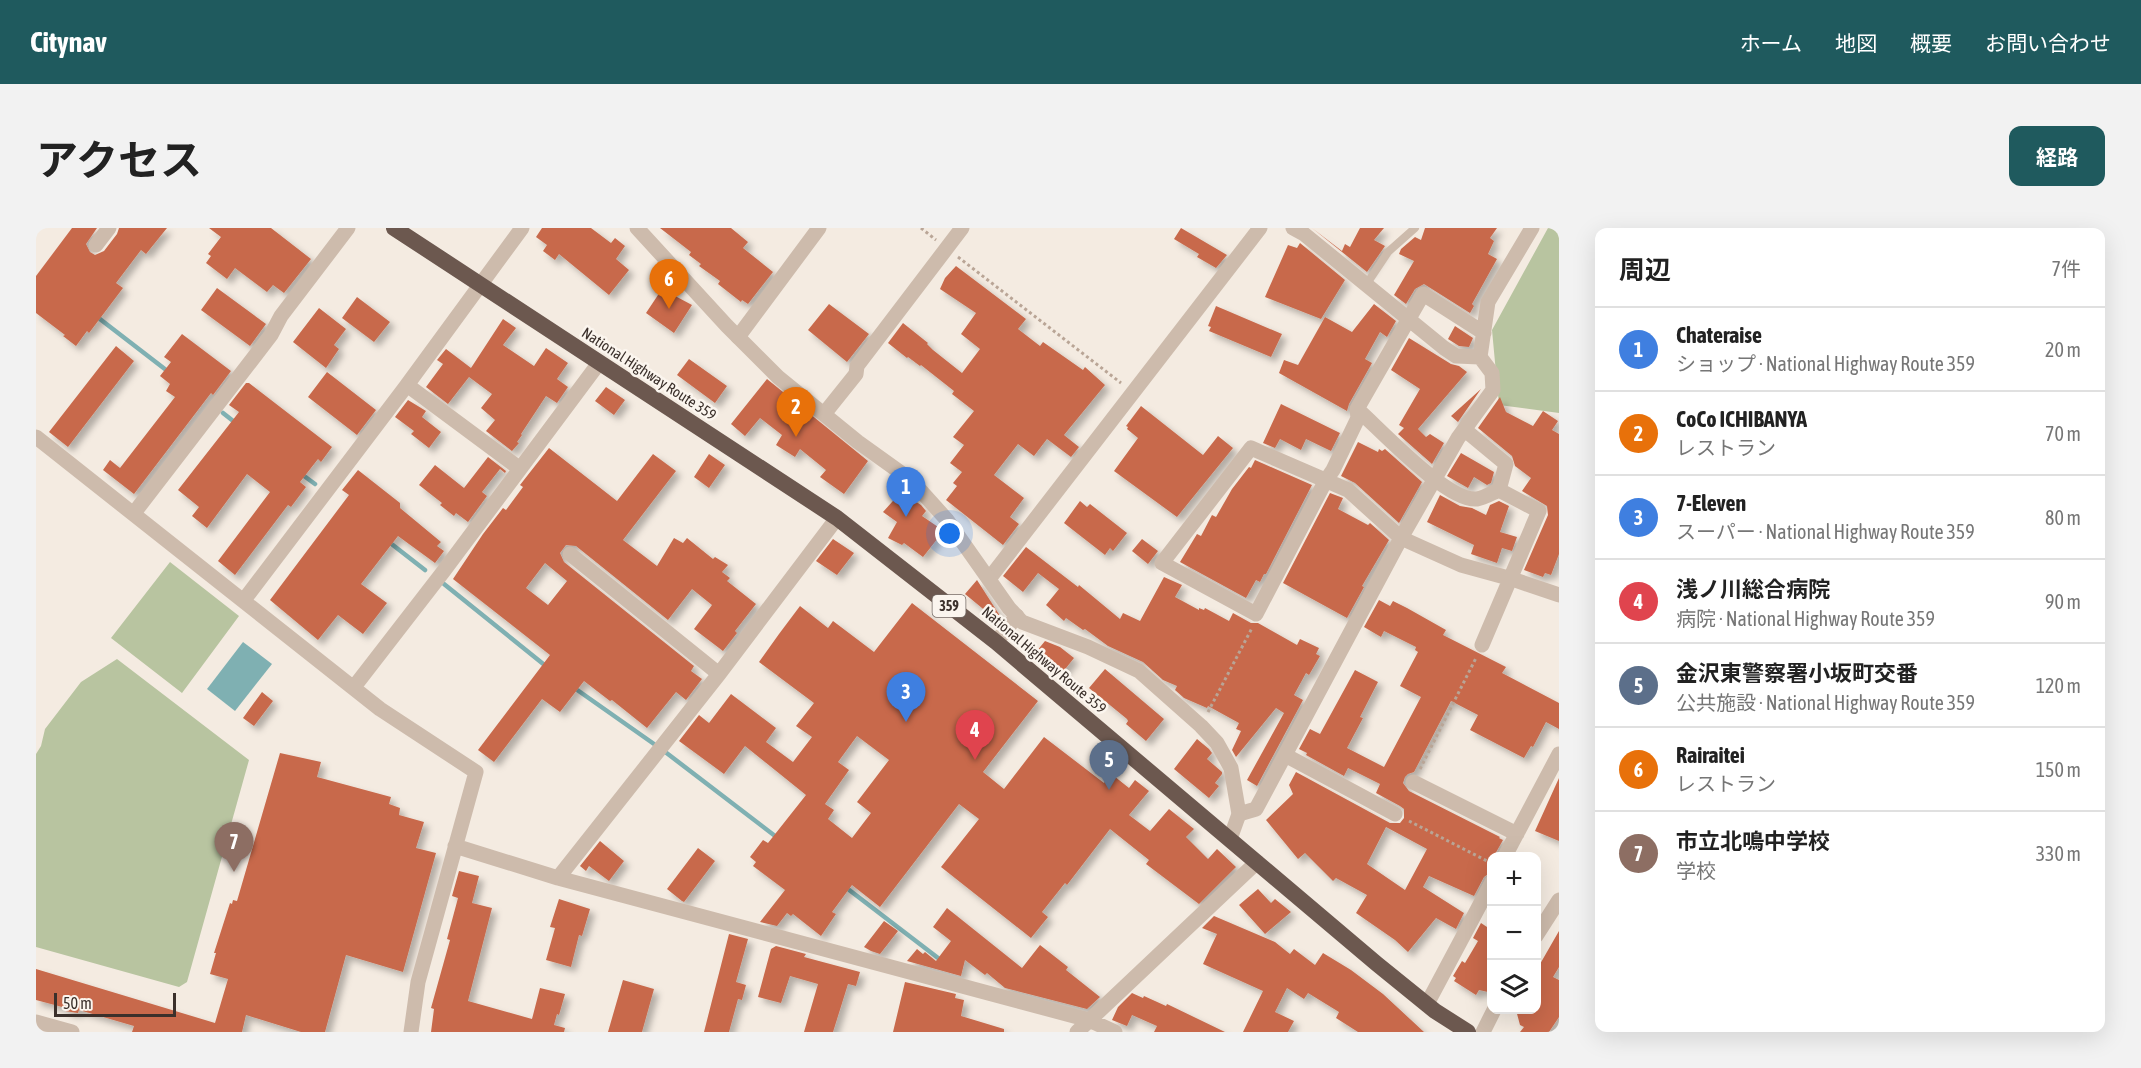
<!DOCTYPE html>
<html lang="ja">
<meta charset="utf-8">
<style>
:root{--surface:#fff;--page:#f2f2f2;--text:#222;--muted:#767676;--line:#e0e0e0;--accent:#1f5a5e}
body{margin:0;font-family:"Asap Condensed","Noto Sans JP",sans-serif;background:var(--page);color:var(--text)}
.controls{position:absolute;right:18px;bottom:18px;display:grid;overflow:hidden;border-radius:12px;box-shadow:0 6px 24px #0002}
.controls button{width:54px;height:54px;display:grid;place-items:center;padding:0;border:0;border-bottom:2px solid var(--line);background:var(--surface);color:var(--text);font:30px sans-serif}
.scale{position:absolute;left:18px;bottom:15px;width:122px;box-sizing:border-box;padding-left:6px;border:3px solid #3b302b;border-top:0;font-size:16px;line-height:21px;white-space:nowrap;color:#3b302b;-webkit-text-stroke:4px #fbf5ee;paint-order:stroke}
.you{position:absolute;left:914px;top:306px;width:21px;height:21px;margin:-15px;border:4px solid #fff;border-radius:50%;background:#1a73e8;box-shadow:0 0 0 9px #1a73e833}
.badge{display:grid;place-items:center;width:39px;height:39px;border-radius:50%;background:var(--accent);color:#fff;font-size:20px;font-weight:700}
.pin{position:absolute;translate:-50% -50px;filter:drop-shadow(0 2px 3px #0008)}
.pin::after{content:'';position:absolute;top:32px;width:21px;height:18px;background:inherit;clip-path:polygon(0 0,100% 0,50% 100%)}
.list{margin:0;padding:0;list-style:none}
h2{display:flex;justify-content:space-between;align-items:center;height:78px;margin:0;padding:0 24px;font-size:26px}
h2 small{font-size:20px;font-weight:400;color:var(--muted)}
.list li{display:grid;grid-template-columns:39px 1fr auto;gap:18px;align-items:center;box-sizing:border-box;height:84px;padding:0 24px;border-top:2px solid var(--line)}
.list b{display:block;font-size:22px;white-space:nowrap}
.list p{margin:0;font-size:20px;white-space:nowrap;color:var(--muted)}
.list em{font-size:20px;font-style:normal;color:var(--muted)}
.icon{flex:none;width:33px;height:33px;fill:none;stroke:currentColor;stroke-width:2;stroke-linecap:round;stroke-linejoin:round}
.map{position:relative;flex:none;width:1523px;height:804px;overflow:hidden;border-radius:12px}
header{display:flex;align-items:center;gap:36px;box-sizing:border-box;height:84px;padding:0 30px;background:var(--accent);color:#fff}
header strong{font-size:28px}
nav{display:flex;gap:33px;margin-inline-start:auto;font-size:21px}
.intro{display:flex;align-items:center;justify-content:space-between;box-sizing:border-box;height:144px;padding:0 36px}
h1{margin:0;font-size:42px}
.button{padding:15px 27px;border-radius:12px;background:var(--accent);color:#fff;font-size:21px;font-weight:700}
main{display:flex;gap:36px;padding:0 36px}
aside{flex:1;background:var(--surface);border-radius:12px;box-shadow:0 6px 24px #0002}
.map>svg:first-child{display:block}
.green{fill:#b8c4a0}
.water{fill:#7fb0b2}
.lines{fill:none;stroke-linecap:round;stroke-linejoin:round}
.stream{stroke:#7fb0b2;stroke-width:4.5}
.building{fill:#c8694b;fill-rule:evenodd;filter:url(#shadow)}
.path{stroke:#b9a596;stroke-width:3;stroke-dasharray:3 3;stroke-linecap:butt}
.service{stroke:#cdbbac;stroke-width:8}
.minor{stroke:#cdbbac;stroke-width:15}
.tertiary{stroke:#cdbbac;stroke-width:15}
.trunk{stroke:#6c584f;stroke-width:16}
.labels{text-anchor:middle;stroke-width:5;stroke-linejoin:round;paint-order:stroke}
.shield{fill:#fbf5ee;stroke:#756b66;stroke-width:1.5}
.shield-label{font-size:14px;font-weight:bold;fill:#3b302b}
.street-label{font-size:15px;fill:#3b302b;stroke:#fbf5ee}
</style>
<header>
<strong>Citynav</strong>
<nav><a>ホーム</a><a>地図</a><a>概要</a><a>お問い合わせ</a></nav>
</header>
<div class="intro"><h1>アクセス</h1><a class="button">経路</a></div>
<main>
<div class="map">
<svg width="1523" height="804" viewBox="0 0 1523 804">
<defs>
<filter id="shadow"><feDropShadow dx="5" dy="5" stdDeviation="3" flood-color="#0004"/></filter>
</defs>
<rect width="100%" height="100%" fill="#f4ebe1"/>
<!-- green -->
<path class="green" d="M1512,0H1523V185L1463,177L1456,102Z
M134,334L203,388L146,465L75,410Z
M81,431L213,532L151,754L143,759L0,719V526L5,518L9,501L45,454Z"/>
<!-- water -->
<path class="water" d="M207,414L236,436L199,483L171,461Z"/>
<g class="lines">
<!-- stream -->
<path class="stream" d="M60,88L134,145
M187,185L201,196
M264,245L279,256
M353,314L389,342
M408,356L511,439
M537,459L618,516
M628,523L743,611
M808,658L906,733"/>
</g>
<!-- building -->
<path class="building" d="M36,0H61L50,16L54,24L59,27L68,23L81,6L83,0H131L110,26L105,22L80,55L87,60L53,105L51,103L40,118L27,108L29,107L0,85V48Z
M173,0H235L275,31L248,65L237,57L231,64L199,40L191,51L170,35L175,28L172,26L185,9Z
M506,0H555L575,15L579,10L589,18L580,31L593,42L573,67L523,26L519,32L507,23L511,17L500,9Z
M624,0H695L712,14L707,20L737,44L712,76L706,72L705,74L682,56L684,53L663,38L665,36L653,27L655,24Z
M1145,0L1191,27L1180,40L1161,29L1163,26L1138,11Z
M1276,0L1306,23L1309,16L1314,19L1324,0H1348L1338,12L1349,18L1331,44Z
M1389,0H1461L1454,10L1458,13L1452,26L1461,31L1436,76L1438,78L1434,85L1388,56L1379,61L1370,76L1358,67L1378,33L1363,26L1365,21L1379,9L1385,12Z
M1264,15L1309,52L1285,91L1229,69L1252,17L1261,20Z
M920,38L990,91L982,101L1004,118L1007,114L1047,142L1049,139L1069,157L1028,207L1043,219L1035,229L1011,211L998,228L982,216L958,247L988,270L974,289L983,296L967,317L910,272L921,258L917,255L926,244L914,235L928,217L917,209L938,183L916,166L918,163L885,137L884,138L872,129L871,130L852,115L867,95L892,115L891,116L897,122L926,145L944,121L925,106L940,85L904,61L909,50Z
M181,60L230,96L214,118L165,82Z
M626,61L656,77L638,105L610,85Z
M321,69L354,94L338,114L306,90Z
M793,76L833,106L811,134L772,102Z
M1338,76L1360,93L1351,109L1344,104L1329,131L1336,135L1313,176L1311,183L1243,145L1248,132L1262,137L1289,89L1316,104Z
M1180,78L1246,106L1235,129L1173,103L1175,99L1172,98Z
M283,80L310,101L298,117L303,121L290,140L257,114Z
M467,91L480,100L467,117L498,138L510,120L532,135L521,151L532,159L521,175L510,168L485,206L486,207L481,214L483,215L476,223L450,203L459,192L445,180L456,166L433,149L412,176L390,159L407,136L401,132L410,121L435,140Z
M1419,98L1437,110L1433,119L1423,118L1412,111Z
M146,106L195,143L177,167L175,165L98,266L67,242L74,232L84,240L139,169L130,163L134,156L124,148L135,134L128,129Z
M1373,110L1415,136L1423,138L1431,144L1382,201L1390,209L1394,206L1408,215L1396,236L1362,206L1368,200L1363,197L1384,161L1355,142Z
M80,118L98,133L32,219L13,204Z
M653,131L691,158L679,175L641,147Z
M291,144L340,182L321,207L272,169Z
M731,151L832,233L808,266L784,249L790,242L764,221L759,229L740,217L746,207L724,190L709,208L695,196Z
M210,155H213L296,219L285,234L282,231L264,254L270,259L255,279L252,277L199,347L182,333L234,264L211,246L171,300L156,288L163,279L142,262L203,184L193,177Z
M570,159L589,172L578,187L559,173Z
M1445,161L1422,194L1415,188Z
M1464,169L1470,184L1497,198L1507,183L1522,193L1516,202L1523,206V326L1515,347L1509,345L1507,349L1488,342L1512,287L1511,278L1486,263L1495,250L1479,238L1476,228L1442,200Z
M372,172L390,183L386,189L405,204L393,220L375,206L378,203L359,189Z
M1245,176L1304,205L1295,223L1270,211L1265,222L1244,211L1239,220L1227,215Z
M1105,178L1167,227L1182,208L1197,220L1141,289L1078,243L1102,210L1091,201L1092,199L1090,198Z
M1322,214L1342,224L1343,221L1346,223L1349,221L1386,254L1363,295L1319,255L1305,248Z
M513,220L581,273L617,226L640,243L587,312L621,338L638,310L647,315L651,310L677,331L679,329L692,337L686,344L694,350L691,353L720,376L699,403L701,405L687,423L658,401L676,377L656,361L632,392L540,318L530,317L524,325L528,334L658,438L655,443L666,451L650,472L640,464L611,500L576,472L574,473L548,453L524,484L506,471L458,534L442,522L514,427L417,351L447,306L467,280L470,282L487,259L484,257ZM509,335L531,353L512,377L490,360Z
M1425,225L1458,244L1455,255L1451,257L1438,249L1432,260L1411,248Z
M673,226L689,237L673,260L658,249Z
M452,229L470,243L469,245L464,241L446,264L451,268L432,294L420,285L418,288L404,277L406,275L383,257L399,237L428,260Z
M1219,232L1276,257L1230,346H1228L1224,354L1220,352L1210,370L1144,334L1161,306L1165,308L1176,287L1180,289L1196,261L1213,239L1215,240Z
M322,242L364,275V280L405,314L401,318L408,323L399,335L362,308L325,356L351,375L327,406L302,387L282,412L234,372L313,267L306,262Z
M865,264L885,277L890,283L886,288L905,301L900,309L902,310L887,329L868,315L866,317L852,310L861,294L847,284Z
M1294,265L1307,270L1302,281L1332,297L1334,295L1353,312L1326,358L1328,359L1311,390L1247,355Z
M1404,267L1424,278L1436,280L1450,287L1454,277L1463,273L1473,278L1464,304L1481,309L1476,323L1466,320L1461,335L1435,326L1438,317L1391,294Z
M1044,273L1051,279L1054,276L1091,305L1077,323L1074,320L1069,327L1028,295Z
M797,311L818,325L801,347L780,333Z
M1106,311L1122,323L1112,336L1096,323Z
M990,319L1042,359L1043,357L1084,391L1087,385L1104,393L1128,349L1146,357L1139,369L1163,382V380L1168,382L1169,380L1193,393L1197,385L1215,395H1222L1261,417L1264,411L1283,420L1280,426L1284,428L1273,447L1270,445L1258,467L1267,472L1221,558L1211,552L1248,485L1240,480L1200,529L1196,522L1205,503L1200,501L1203,495L1172,478L1171,480L1148,470L1139,462L1141,458L1127,452L1107,434L1072,418L1049,401L1047,402L1030,390L1028,393L1010,377L1023,361L1002,345L987,364L967,348Z
M941,352L966,391L963,394L929,366Z
M1343,372L1354,378L1357,373L1371,380L1410,402L1407,407L1470,439L1466,445L1523,475V501L1510,494L1497,519L1495,518L1488,530L1434,502L1442,487L1415,473L1378,544L1372,546L1369,549L1367,555L1373,563L1464,609L1463,610L1467,612L1458,628H1455V644L1448,649L1438,668L1393,648L1387,659L1428,685L1420,701L1400,690L1372,724L1359,712L1320,685L1331,667L1300,650L1297,653L1269,625L1262,631L1230,592L1257,566L1253,557L1260,544L1354,595H1364L1368,590V581L1364,578L1340,565L1344,556L1312,540L1308,548L1270,527L1271,525L1263,521L1274,501L1284,506L1319,442L1342,454L1324,489L1327,490L1311,520L1348,539L1385,469L1364,458L1382,424L1379,422L1380,419L1348,403L1345,409L1328,399ZM1350,599L1391,621L1369,662L1331,636Z
M876,375L1002,473L947,544L968,561L1008,509L1068,555L1072,549L1075,551L1078,548L1093,560L1099,552L1113,563L1093,587L1114,603L1133,581L1158,601L1150,609L1172,631L1181,621L1200,639L1163,676L1110,636L1113,632L1074,601L1031,657L1029,655L1006,684L1012,689L995,710L905,639L943,591L923,576L844,679L816,657L796,684L800,686L785,708L757,686L755,688L751,685L741,698L724,694L749,662L717,638L720,634L714,629L727,612L732,615L770,567L709,518L688,546L643,513L663,487L673,495L695,466L740,500L730,514L757,534L776,509L760,498L778,475L723,434L743,406L764,378L792,400L797,393L838,424ZM821,508L853,532L821,574L835,585L816,610L792,591L798,582L789,576L813,542L802,534Z
M1009,413L1024,419L1038,430L1026,445L1000,424Z
M1069,441L1128,491L1110,513L1090,496L1092,493L1091,491L1053,460Z
M226,464L237,473L218,498L207,490Z
M1161,511L1173,521L1176,525L1171,531L1186,544V546L1179,555L1183,558L1173,570L1138,541Z
M244,525L285,534L281,549L355,569L353,576L364,580L363,587L388,594L380,620L400,625L367,744L310,727L289,804H265L210,787L206,804H96L98,798L43,782L42,785L29,783L30,780L0,772V741L179,795L192,751L174,746L180,725H178L194,675L196,676L197,672L201,673Z
M1523,550V613L1499,603Z
M564,613L588,633L573,653L553,638L550,643L544,638Z
M662,620L679,633L648,674L646,673L631,661Z
M423,643L443,648L436,675L456,680L432,773L496,791L504,760L529,766L523,787L521,786L518,797L529,800L528,804H395L398,781L395,780L414,712L411,711L422,670L416,668Z
M1222,661L1235,675L1239,671L1255,684L1229,706L1203,677Z
M523,671L554,681L546,708L543,707L535,739L510,732L519,700L514,699Z
M911,680L986,740L1004,717L1032,739L1030,742L1064,769L1051,781L969,760L951,745L949,747L929,732L925,748L871,733L881,721L887,726L889,724L900,733L915,713L897,699Z
M1178,688L1239,714L1254,726L1258,721L1279,737L1287,725L1315,742L1347,766L1388,804H1322L1300,790L1303,784L1272,765L1268,771L1251,760L1239,784L1258,793L1252,804H1207L1227,763L1167,736L1181,706L1166,700Z
M1455,691V758L1452,764L1443,762L1440,767L1418,753L1420,750L1417,748L1426,733L1429,735L1442,713L1437,710L1445,695L1451,699Z
M848,693L862,703L844,726L835,723L828,719Z
M1523,703V739L1517,749L1523,752V789L1513,804H1484L1488,799L1484,797L1480,782H1500V743Z
M693,706L712,711L700,754L710,757L706,772L702,771L693,804H668Z
M740,718L770,726L768,729L824,744L820,758L812,756L797,804H768L782,756L754,748L745,775L722,769L735,721Z
M587,752L618,761L606,804H572Z
M869,754L920,766L919,770L928,772L925,788L968,801V804H857Z
M1096,765L1107,770L1108,768L1130,778L1131,776L1189,804H1118L1121,798L1096,787L1091,798L1076,792L1082,779Z"/>
<g class="lines">
<!-- path -->
<path class="path" d="M885,0L900,12
M922,29L1085,155
M1172,484L1216,400
M1384,541L1440,430
M1373,593L1455,635"/>
<!-- service -->
<path class="service" d="M1330,57L1352,24L1379,0"/>
<!-- minor -->
<path class="minor" d="M1257,0L1268,6L1408,120L1420,128L1444,129
M60,17L73,0
M1448,105L1387,66L1321,181L1322,190L1297,242L1290,252L1220,386L1126,335L1215,220L1312,262L1365,310L1425,337L1476,351L1523,367
M702,109L783,0
M1321,181C1344,201 1411,274 1441,271C1448,270 1456,265 1463,262L1503,283L1446,417
M788,186L820,146L821,138L926,0
M1429,202L1470,236L1463,262
M0,209L344,481L440,544L382,754L375,804
M483,240L371,157L486,0
M98,285L235,107L245,88L312,0
M534,326L683,446
M953,351L1224,0
M208,372L371,157
M960,414L981,388
M318,459L407,344L563,135
M1249,527L1359,586
M1377,554L1481,606
M1203,586L1220,581L1365,310L1422,210L1457,162L1456,145L1444,129L1452,74L1496,0
M419,618L522,650L1053,792L1079,804
M1469,628L1523,526
M522,650L683,446L801,290
M1391,776L1456,654
M0,794L36,804
M1041,804L1221,634"/>
<!-- tertiary -->
<path class="tertiary" d="M601,0L691,98L742,149L822,214L875,252L911,292L973,380L986,394L1052,419L1103,443L1165,498L1181,515L1195,540L1203,586L1194,611
M1500,708L1523,672
M1447,804L1458,782"/>
<!-- trunk -->
<path class="trunk" d="M358,0L801,290L960,414L1341,736L1399,783L1432,804"/>
</g>
<g class="labels">
<!-- shield labels -->
<rect class="shield" x="896.5" y="367" width="33" height="22" rx="4.5"/>
<g class="shield-label">
<text x="913" y="383">359</text>
</g>
<!-- street labels -->
<g class="street-label">
<text transform="translate(613 146) rotate(33)" y="5">National Highway Route 359</text>
<text transform="translate(1008 432) rotate(40)" y="5">National Highway Route 359</text>
</g>
</g>
</svg>
<div class="controls">
<button>+</button>
<button>−</button>
<button><svg class="icon" aria-label="layers" viewBox="0 0 24 24"><path d="M12 4l9 5-9 5-9-5zM3 14l9 5 9-5"/></svg></button>
</div>
<div class="scale">50 m</div>
<div class="you"></div>
<div class="pin badge" style="left:870px;top:289px;background:#3f7fe0">1</div>
<div class="pin badge" style="left:760px;top:209px;background:#e8710a">2</div>
<div class="pin badge" style="left:870px;top:494px;background:#3f7fe0">3</div>
<div class="pin badge" style="left:939px;top:532px;background:#e0444e">4</div>
<div class="pin badge" style="left:1073px;top:562px;background:#5c6f8a">5</div>
<div class="pin badge" style="left:633px;top:81px;background:#e8710a">6</div>
<div class="pin badge" style="left:198px;top:644px;background:#8d6e63">7</div>
</div>
<aside>
<h2>周辺<small>7件</small></h2>
<ul class="list">
<li><span class="badge" style="background:#3f7fe0">1</span><div><b>Chateraise</b><p>ショップ · National Highway Route 359</p></div><em>20 m</em></li>
<li><span class="badge" style="background:#e8710a">2</span><div><b>CoCo ICHIBANYA</b><p>レストラン</p></div><em>70 m</em></li>
<li><span class="badge" style="background:#3f7fe0">3</span><div><b>7-Eleven</b><p>スーパー · National Highway Route 359</p></div><em>80 m</em></li>
<li><span class="badge" style="background:#e0444e">4</span><div><b>浅ノ川総合病院</b><p>病院 · National Highway Route 359</p></div><em>90 m</em></li>
<li><span class="badge" style="background:#5c6f8a">5</span><div><b>金沢東警察署小坂町交番</b><p>公共施設 · National Highway Route 359</p></div><em>120 m</em></li>
<li><span class="badge" style="background:#e8710a">6</span><div><b>Rairaitei</b><p>レストラン</p></div><em>150 m</em></li>
<li><span class="badge" style="background:#8d6e63">7</span><div><b>市立北鳴中学校</b><p>学校</p></div><em>330 m</em></li>
</ul>
</aside>
</main>
